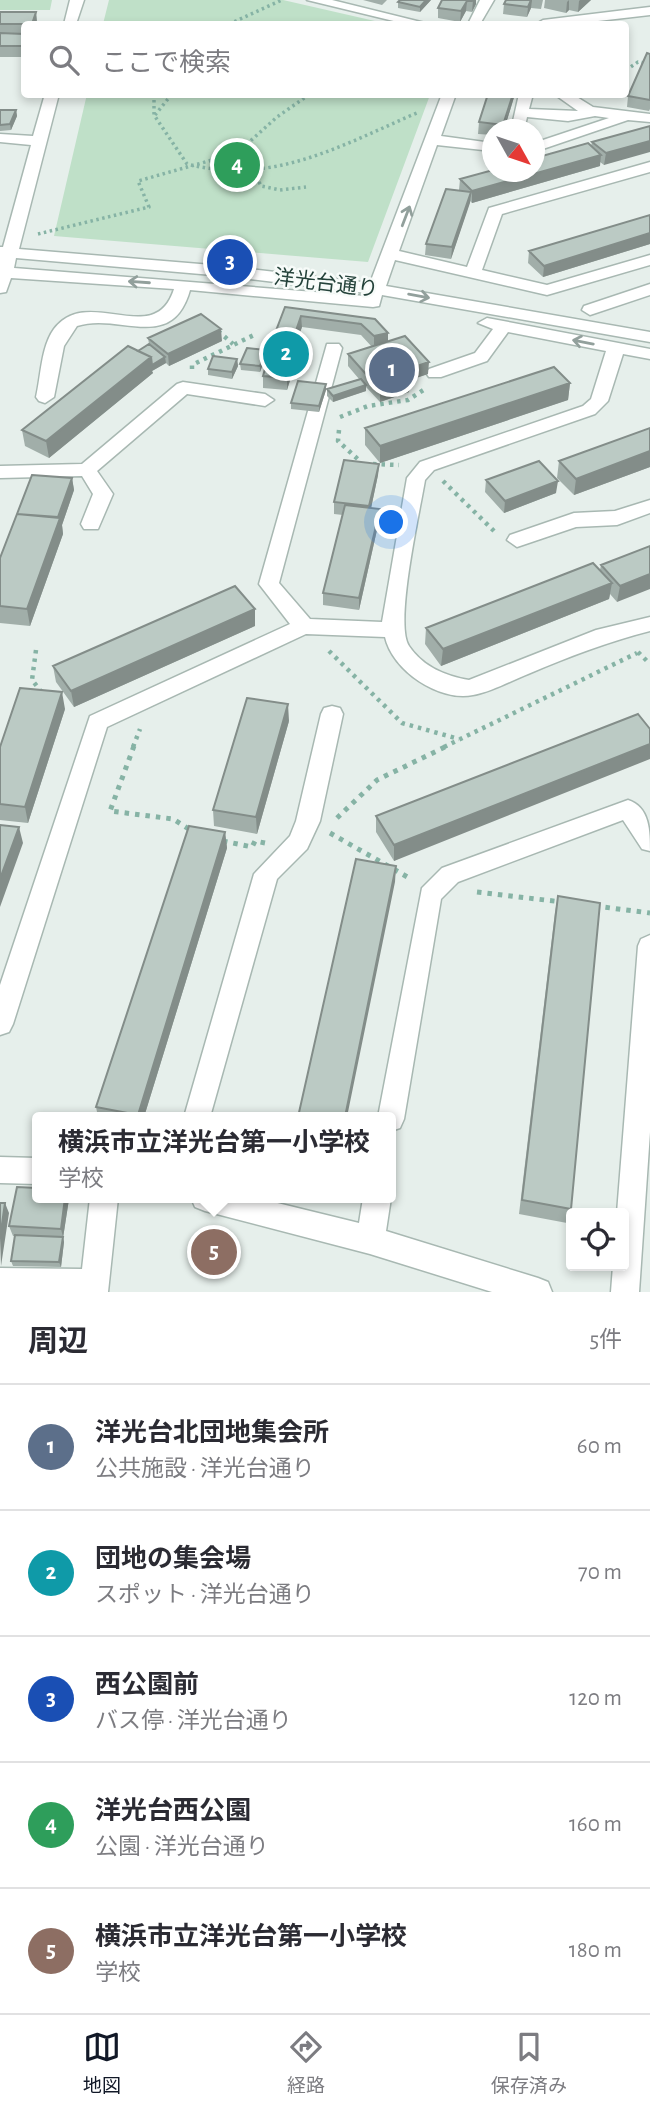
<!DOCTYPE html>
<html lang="ja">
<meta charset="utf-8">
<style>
:root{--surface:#fff;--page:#f7f7f7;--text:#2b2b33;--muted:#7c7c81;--line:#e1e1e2;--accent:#111827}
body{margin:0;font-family:"Alegreya Sans","Noto Sans JP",sans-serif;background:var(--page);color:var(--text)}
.controls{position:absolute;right:21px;bottom:21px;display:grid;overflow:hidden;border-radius:7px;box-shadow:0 4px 10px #0003}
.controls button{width:63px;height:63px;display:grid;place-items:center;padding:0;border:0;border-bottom:2px solid var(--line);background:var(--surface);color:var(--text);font:35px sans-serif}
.compass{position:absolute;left:482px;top:119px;width:63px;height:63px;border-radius:50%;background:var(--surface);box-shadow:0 4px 10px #0003;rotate:130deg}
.you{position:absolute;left:392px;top:523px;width:24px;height:24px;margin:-18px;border:5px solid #fff;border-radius:50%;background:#1a73e8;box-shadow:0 0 0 10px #1a73e833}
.badge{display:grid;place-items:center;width:46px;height:46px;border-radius:50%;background:var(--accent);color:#fff;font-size:23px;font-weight:700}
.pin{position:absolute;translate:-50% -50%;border:4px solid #fff;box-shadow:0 2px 7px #0006}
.popup{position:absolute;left:32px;top:1112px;width:364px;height:91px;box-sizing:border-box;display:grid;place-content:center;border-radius:7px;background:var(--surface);filter:drop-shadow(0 2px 5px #0005);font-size:23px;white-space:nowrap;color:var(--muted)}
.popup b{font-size:26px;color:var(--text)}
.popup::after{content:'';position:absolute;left:50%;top:100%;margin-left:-14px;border:14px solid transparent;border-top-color:var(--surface)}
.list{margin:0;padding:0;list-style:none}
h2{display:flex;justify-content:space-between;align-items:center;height:91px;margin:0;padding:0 28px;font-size:30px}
h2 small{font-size:23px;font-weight:400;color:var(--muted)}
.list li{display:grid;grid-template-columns:46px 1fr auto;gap:21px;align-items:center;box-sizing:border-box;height:126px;padding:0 28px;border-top:2px solid var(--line)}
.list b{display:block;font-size:26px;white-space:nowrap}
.list p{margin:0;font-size:23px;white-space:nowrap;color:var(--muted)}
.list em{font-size:23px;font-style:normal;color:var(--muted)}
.icon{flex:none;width:38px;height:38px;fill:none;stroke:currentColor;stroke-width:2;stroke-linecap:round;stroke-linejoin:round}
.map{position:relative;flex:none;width:650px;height:1292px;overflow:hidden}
.search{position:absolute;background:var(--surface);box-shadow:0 4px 10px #0003;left:21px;right:21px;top:21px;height:77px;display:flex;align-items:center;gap:18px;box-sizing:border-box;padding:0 24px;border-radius:7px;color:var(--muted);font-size:26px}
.sheet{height:721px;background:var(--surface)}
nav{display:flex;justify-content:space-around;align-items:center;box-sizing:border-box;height:98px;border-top:2px solid var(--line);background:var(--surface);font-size:19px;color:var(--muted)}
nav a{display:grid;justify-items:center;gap:4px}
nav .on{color:var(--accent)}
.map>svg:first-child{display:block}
.green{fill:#bfe0c8}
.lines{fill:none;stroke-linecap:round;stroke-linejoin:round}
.minor-casing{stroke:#a8b8b2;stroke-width:3}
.path-far2{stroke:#86b3a5;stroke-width:3.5;stroke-dasharray:2.5 3.5;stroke-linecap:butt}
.path-far1{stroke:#86b3a5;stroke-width:4.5;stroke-dasharray:3.5 5;stroke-linecap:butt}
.path{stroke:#86b3a5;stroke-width:5;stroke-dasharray:4.5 6;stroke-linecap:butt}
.minor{fill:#fff;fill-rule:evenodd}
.wall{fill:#a1aea9}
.shaded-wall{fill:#838d89}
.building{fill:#bbcac4;stroke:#838d89;stroke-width:2}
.oneway{stroke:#92a09c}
.labels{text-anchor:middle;stroke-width:5;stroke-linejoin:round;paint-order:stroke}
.far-street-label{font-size:21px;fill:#24423a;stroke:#f7fbf9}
</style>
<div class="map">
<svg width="650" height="1292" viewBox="0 0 650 1292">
<rect width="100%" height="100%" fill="#e6efeb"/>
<!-- green -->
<path class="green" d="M0,0H52L50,10H0Z
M109,0H283L388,24H103Z
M87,94H430V95L368,262L54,236Z"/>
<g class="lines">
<!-- minor casing -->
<g class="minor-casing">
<path id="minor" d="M70,0H84L76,24H64Z
M307,0H332L429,24H406Z
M480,0H494L480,24H468Z
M650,7V15L572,24H536L543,20Z
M45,94H59L19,249L224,266L370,283L442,94H456L441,136L492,143V151L437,145L399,251L467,267L489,208L650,162V172L502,214L482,270L547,285L650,255V265L547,295L395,260L386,286L650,332V342L382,295L379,306L373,307L190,290C172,354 119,312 77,326L64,346L54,397L45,403L39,401L36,397C41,376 41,347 54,329C88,284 155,350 174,289L11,278L6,292L0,293V247H3L31,145L0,142V134L33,136ZM16,258L224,276L366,293L365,296L14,268Z
M519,94H533L529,109L578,111L554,94H572L593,107L650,114V122L628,120L534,152V143L609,118L595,116L568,121L527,117L525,126L528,130H511Z
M650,284V295L590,315L582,310L584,306Z
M487,318L650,349V359L623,354L608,401L595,414L434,470L425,480C420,511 394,624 409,646C423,667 446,676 469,680L596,630L650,617V631C607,642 568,657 528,674C510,681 491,692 473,695C439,702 392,670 385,637L306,634L107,727L13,1024L9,1032L0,1035V985L90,716L290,624L259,584L327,344H339L342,348L279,583L310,619L382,622L407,478L420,462L583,406L591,399L606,351L508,332L487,361L441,377H429L426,373L429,369L475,353L493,329L478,323Z
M183,382L265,394L274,400L265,406L187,394L97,471L113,494L98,529H84L81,524L93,494L82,476L0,478V466L82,464L177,384Z
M650,500V513L617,525L576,527L517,547L507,540L510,535L574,513L615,511Z
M332,706L340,708L343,714L320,821L307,849L277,879L210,1117H184L254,874L290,836L296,821L321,714L324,708Z
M628,800C650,807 650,832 650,851L642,849L623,820L458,882L441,899L404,1119L400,1128L391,1131V1117H378L422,888L442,868Z
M650,935V1132L639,1292H611L613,1266H624V1213H617L638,946L641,939Z
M0,1157L37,1158V1184L0,1183Z
M90,1198H118L108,1292H0V1268L82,1269Z
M191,1198H257L359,1223L363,1198H391L386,1231L538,1278L548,1282L552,1292H492L370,1254L205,1211L195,1207Z"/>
</g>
<!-- path-far2 -->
<path class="path-far2" d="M229,24L282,0
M626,70L638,62L650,64
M154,94V115L187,164C273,186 342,145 419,112
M155,115L172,94
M254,171L261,186L280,190L306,187
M38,234L149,207L138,181L237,153L277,117L310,94"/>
<!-- path-far1 -->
<path class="path-far1" d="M218,331L233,344
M192,369V365L254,335
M340,417L368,406L408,400L425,389
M339,430L338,441L361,462
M373,464L399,465
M443,481L494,531
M36,650L32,680L43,694
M329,651L402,723L459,739
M638,652L650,664
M133,747L140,729
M444,747L637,653"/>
<!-- path -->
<path class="path" d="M134,746L110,811L173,819L192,831
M337,818L377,780L447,746
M330,833L411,879
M223,841L252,847L255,841L265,843
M477,892L562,902
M595,906L650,913"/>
<!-- minor -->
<use href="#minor" class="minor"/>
</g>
<!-- wall -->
<path class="wall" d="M363,0H387L382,5Z
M400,0H431L420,12L398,8V2Z
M442,0H476V4L472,12L466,11L460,22L438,18V8Z
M506,0H543L541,9L531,8L527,17L503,14L504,4Z
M545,0H591L578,12L569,10L566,13L544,8Z
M0,12H36L37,23L24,24V57H0Z
M650,54V109L649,111L627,107L628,96Z
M515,94L504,130H493V135L478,134L479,122Z
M0,110H16L17,116L11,130L0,131Z
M650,126L604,165L600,162V166L472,203L470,201L451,259L425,255L426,244L459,190L460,179L591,146L592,142Z
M650,215V244L543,277L528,263L529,251Z
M285,307L375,319L388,341L428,374L410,380L409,392L380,402L366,387V391L333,402L327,396V389L359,379L348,366V354L372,347L361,335L302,327L294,349H296V361L287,390L263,388V376L274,347V336Z
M148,338L222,341L169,366L166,363L152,371L153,373L49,458L25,446L22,430L149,344Z
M266,350V356L260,372L241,370L240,364Z
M237,359L238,366L232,379L208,375V369Z
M570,383L568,400L380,463L365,445V428Z
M326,390L319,412L291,409V403Z
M650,428V467L574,495L557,478L559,461Z
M379,464L378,475L371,508L380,509L379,521L359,610L323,605V593L343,515L334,514V502Z
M72,478L74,490L62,525L63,534L30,626L0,623V558Z
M486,480L556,493L504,513L485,492Z
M650,546L617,602L610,594L609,599L441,666L425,644L426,628L600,570L601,565Z
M255,626L74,707L56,682L53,666Z
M65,709L28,823L0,820V747Z
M289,721L257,834L214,826L213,810Z
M650,729L394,861L376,832V816Z
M225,832L227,848L144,1117H98L96,1107Z
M558,896L571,1209L567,1223L519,1214L555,912Z
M69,1199L63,1238L64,1242L61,1267L13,1266L11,1261L15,1236H13L9,1226Z"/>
<!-- shaded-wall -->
<path class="shaded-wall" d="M426,0H431L420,12V7Z
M473,0H476V4L472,12Z
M531,0H532L531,8L527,17L528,7Z
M569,0V10L566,13L567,2Z
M580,0H591L578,12L579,1Z
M467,1L466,11L460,22L461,11Z
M36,12L37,23V24H32Z
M513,94H515L504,130H503Z
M16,110L17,116L11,130L10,124Z
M650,141V152L604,165L606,153Z
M601,155L600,166L472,203V191Z
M471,192L470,203L451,259L452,247Z
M650,233V244L543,277L544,266Z
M301,316L302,327L290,360V348Z
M221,329L222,341L169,366L168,354Z
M388,333V345L374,348V336Z
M296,349V361L287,390V378Z
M266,350V356L260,372V366Z
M151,357H165L166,363L152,371L153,373L49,458L46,441Z
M237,359L238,366L232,379V372Z
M429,362L428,374L410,380L409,392L380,402V390L402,371Z
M570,383L568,400L380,463V446Z
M326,384V390L319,412V406Z
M366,385V391L333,402V396Z
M650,451V467L574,495L576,479Z
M379,464L378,475L369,518V506Z
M72,478L74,490L62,525L63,534L30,626L27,609Z
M558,481L556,493L504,513L505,501Z
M380,509L379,521L359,610V598Z
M650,574V589L617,602L620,586Z
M612,583L609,599L441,666L443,649Z
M255,609V626L74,707L71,691Z
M62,692L65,709L28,823L25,807Z
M288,704L289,721L257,834L256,817Z
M650,744V759L394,861V845Z
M19,827L23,843L0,907V879Z
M225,832L227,848L144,1117H138V1115Z
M396,866L395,882L347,1117H345Z
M65,1198H69V1199L63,1238L64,1242L61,1267L59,1262L63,1237L61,1229Z
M5,1203L9,1213L1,1266L0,1238Z"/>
<!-- building -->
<path class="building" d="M400,0H426L420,7L398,2Z
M442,0H473L472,1H467L461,11L438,8Z
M506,0H531L528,7L504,4Z
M0,12H36L32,24H0Z
M0,33L24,34V46H0Z
M647,53L650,54V100L628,96Z
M488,94H513L503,125L479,122Z
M0,110H16L10,124L0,125Z
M650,126V141L606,153L592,142Z
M588,143L601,155L472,191L460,179L493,170V172H535V158Z
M446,189L471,192L452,247L426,244Z
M650,215V233L544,266L529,251Z
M285,307L375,319L388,333L374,336L361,324L301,316L290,348L296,349L287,378L263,376L271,347H278L281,337L274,336Z
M201,314L221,329L168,354L148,338Z
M405,336L429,362L402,371L410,380L380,390L348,354Z
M149,344L165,357L152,365L151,357L138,351Z
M128,346L151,357L46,441L22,430Z
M247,348L266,350L260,366L240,364Z
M213,356L237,359L232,372L208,369Z
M554,367L570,383L380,446L365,428Z
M361,379L366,385L333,396L327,389Z
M298,381L326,384L319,406L291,403Z
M650,428V451L576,479L559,461Z
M344,460L379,464L369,506L334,502Z
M539,461L558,481L505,501L486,480Z
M32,475L72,478L58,517L17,514Z
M345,505L380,509L359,598L323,593Z
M17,514L60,518L27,609L0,606V558Z
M650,546V574L620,586L601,565Z
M593,563L612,583L443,649L426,628Z
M235,586L255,609L71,691L53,666Z
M20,688L62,692L25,807L0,804V747Z
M247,698L288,704L256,817L213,810Z
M638,714L650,729V744L394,845L376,816Z
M0,825L19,827L0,879Z
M189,826L225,832L138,1115L96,1107Z
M356,859L396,866L345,1117H298Z
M558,896L600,903L571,1209L522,1200Z
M17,1187L37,1188V1198H65L61,1229L9,1226Z
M0,1203H5L0,1238Z
M15,1235L63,1237L59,1262L11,1261Z"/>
<!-- one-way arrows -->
<defs><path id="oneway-shaft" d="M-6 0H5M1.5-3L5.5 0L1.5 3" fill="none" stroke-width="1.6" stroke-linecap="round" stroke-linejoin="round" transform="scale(1.75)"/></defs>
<g class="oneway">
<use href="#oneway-shaft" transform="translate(406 216) rotate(-69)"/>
<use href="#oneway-shaft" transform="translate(139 282) rotate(-176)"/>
<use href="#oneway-shaft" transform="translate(419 296) rotate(10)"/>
<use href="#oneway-shaft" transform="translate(583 342) rotate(-169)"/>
</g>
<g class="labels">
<!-- far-street labels -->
<g class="far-street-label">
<text transform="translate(326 283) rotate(7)" y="7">洋光台通り</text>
</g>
</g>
</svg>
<div class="controls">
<button><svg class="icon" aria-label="locate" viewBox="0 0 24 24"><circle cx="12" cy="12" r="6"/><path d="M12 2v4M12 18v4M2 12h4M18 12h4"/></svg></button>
</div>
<svg class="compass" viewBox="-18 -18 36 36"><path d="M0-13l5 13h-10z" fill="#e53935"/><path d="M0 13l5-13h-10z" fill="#7c7c81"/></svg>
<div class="you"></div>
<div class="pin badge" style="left:392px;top:370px;background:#5c6f8a">1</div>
<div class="pin badge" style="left:286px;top:354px;background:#0f9aa8">2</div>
<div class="pin badge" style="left:230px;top:262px;background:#1a4fb4">3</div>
<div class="pin badge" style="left:237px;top:165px;background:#2e9e5b">4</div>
<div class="pin badge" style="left:214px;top:1252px;background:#8d6e63">5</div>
<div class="popup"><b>横浜市立洋光台第一小学校</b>学校</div>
<div class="search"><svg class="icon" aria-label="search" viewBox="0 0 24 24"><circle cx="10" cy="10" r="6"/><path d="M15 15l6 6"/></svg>ここで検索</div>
</div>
<section class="sheet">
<h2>周辺<small>5件</small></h2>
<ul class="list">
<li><span class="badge" style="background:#5c6f8a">1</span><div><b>洋光台北団地集会所</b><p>公共施設 · 洋光台通り</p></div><em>60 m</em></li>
<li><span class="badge" style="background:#0f9aa8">2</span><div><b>団地の集会場</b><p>スポット · 洋光台通り</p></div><em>70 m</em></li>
<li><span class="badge" style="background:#1a4fb4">3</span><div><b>西公園前</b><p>バス停 · 洋光台通り</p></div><em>120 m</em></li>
<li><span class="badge" style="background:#2e9e5b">4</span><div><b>洋光台西公園</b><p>公園 · 洋光台通り</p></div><em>160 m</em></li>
<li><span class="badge" style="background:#8d6e63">5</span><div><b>横浜市立洋光台第一小学校</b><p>学校</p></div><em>180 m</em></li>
</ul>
</section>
<nav>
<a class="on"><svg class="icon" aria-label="map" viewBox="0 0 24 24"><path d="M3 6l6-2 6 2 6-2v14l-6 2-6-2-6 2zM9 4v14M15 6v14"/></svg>地図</a>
<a><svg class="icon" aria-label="directions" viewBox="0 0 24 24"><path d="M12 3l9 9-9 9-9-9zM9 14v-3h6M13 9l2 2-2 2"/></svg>経路</a>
<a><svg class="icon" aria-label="saved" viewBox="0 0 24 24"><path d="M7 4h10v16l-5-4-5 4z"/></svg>保存済み</a>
</nav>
